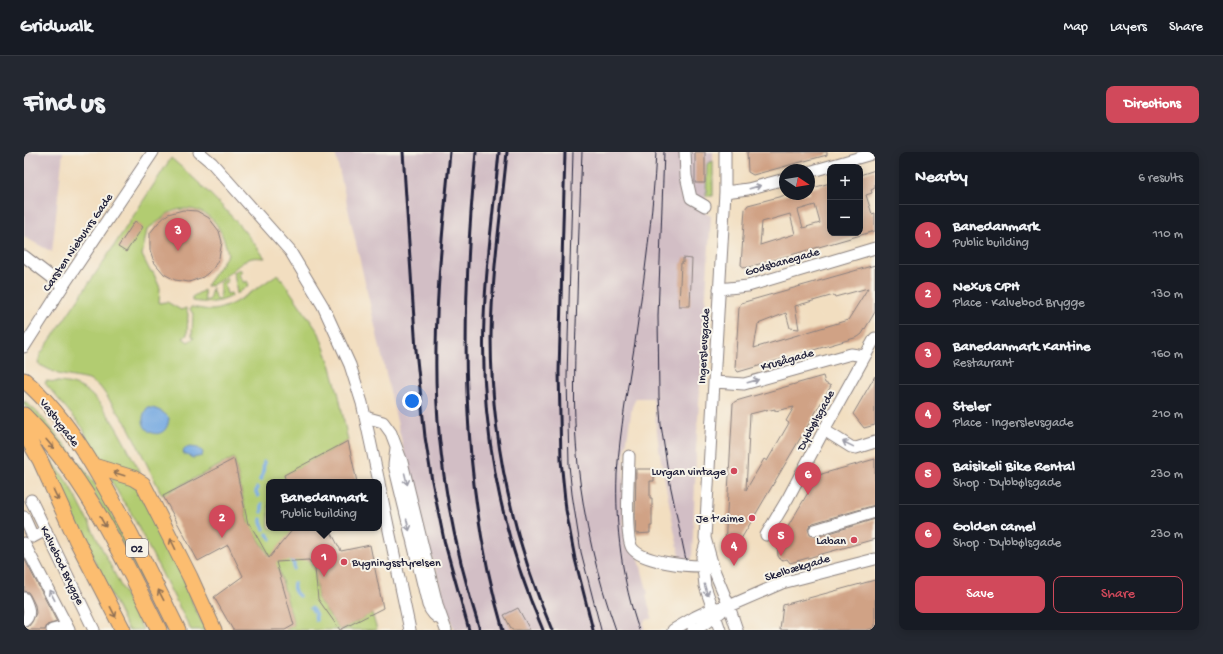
<!DOCTYPE html>
<meta charset="utf-8">
<style>
:root{--surface:#171b24;--page:#242831;--text:#f1f3f6;--muted:#9ea1a6;--line:#363941;--accent:#d1495b}
body{margin:0;font-family:"Gochi Hand",sans-serif;background:var(--page);color:var(--text)}
.controls{position:absolute;right:12px;top:12px;display:grid;overflow:hidden;border-radius:8px;box-shadow:0 2px 10px #0003}
.controls button{width:36px;height:36px;display:grid;place-items:center;padding:0;border:0;border-bottom:1px solid var(--line);background:var(--surface);color:var(--text);font:20px sans-serif}
.compass{position:absolute;left:755px;top:12px;width:36px;height:36px;border-radius:50%;background:var(--surface);box-shadow:0 2px 10px #0003;rotate:102deg}
.you{position:absolute;left:388px;top:249px;width:14px;height:14px;margin:-10px;border:3px solid #fff;border-radius:50%;background:#1a73e8;box-shadow:0 0 0 6px #1a73e833}
.badge{display:grid;place-items:center;width:26px;height:26px;border-radius:50%;background:var(--accent);color:#fff;font-size:13px;font-weight:700}
.pin{position:absolute;translate:-50% -33px;filter:drop-shadow(0 1px 2px #0008)}
.pin::after{content:'';position:absolute;top:21px;width:14px;height:12px;background:inherit;clip-path:polygon(0 0,100% 0,50% 100%)}
.popup{position:absolute;left:242px;top:327px;width:116px;height:52px;box-sizing:border-box;display:grid;place-content:center;border-radius:8px;background:var(--surface);filter:drop-shadow(0 1px 3px #0005);font-size:13px;white-space:nowrap;color:var(--muted)}
.popup b{font-size:15px;color:var(--text)}
.popup::after{content:'';position:absolute;left:50%;top:100%;margin-left:-8px;border:8px solid transparent;border-top-color:var(--surface)}
.list{margin:0;padding:0;list-style:none}
h2{display:flex;justify-content:space-between;align-items:center;height:52px;margin:0;padding:0 16px;font-size:17px}
h2 small{font-size:13px;font-weight:400;color:var(--muted)}
.list li{display:grid;grid-template-columns:26px 1fr auto;gap:12px;align-items:center;box-sizing:border-box;height:60px;padding:0 16px;border-top:1px solid var(--line)}
.list b{display:block;font-size:15px;white-space:nowrap}
.list p{margin:0;font-size:13px;white-space:nowrap;color:var(--muted)}
.list em{font-size:13px;font-style:normal;color:var(--muted)}
.actions{display:flex;gap:8px;padding:12px 16px}
.actions a{flex:1;padding:9px 0;border:1px solid var(--accent);border-radius:8px;text-align:center;font-size:14px;color:var(--accent)}
.actions .main{background:var(--accent);color:#fff}
.map{position:relative;flex:none;width:851px;height:478px;overflow:hidden;border-radius:8px}
header{display:flex;align-items:center;gap:24px;box-sizing:border-box;height:56px;padding:0 20px;background:var(--surface);border-bottom:1px solid var(--line)}
header strong{font-size:19px}
nav{display:flex;gap:22px;margin-inline-start:auto;font-size:14px}
.intro{display:flex;align-items:center;justify-content:space-between;box-sizing:border-box;height:96px;padding:0 24px}
h1{margin:0;font-size:28px}
.button{padding:10px 18px;border-radius:8px;background:var(--accent);color:#fff;font-size:14px;font-weight:700}
main{display:flex;gap:24px;padding:0 24px}
aside{flex:1;background:var(--surface);border-radius:8px;box-shadow:0 2px 10px #0003}
.map>svg:first-child{display:block}
.industrial{fill:#d2bec5}
.green{fill:#b2cc71;stroke:#6a7756}
.water{fill:#74a9e1;stroke:#4b668e}
.lines{fill:none;stroke-linecap:round;stroke-linejoin:round}
.stream{stroke:#74a9e1;stroke-width:3.5}
.building{fill:#d0a285;fill-rule:evenodd}
.minor-casing{stroke:#8a807e;stroke-width:13}
.major-casing{stroke:#8a807e;stroke-width:17}
.minor{stroke:#fff;stroke-width:11}
.major{stroke:#fcbd6f;stroke-width:15}
.tram{stroke:#22223b;stroke-width:1}
.rail{stroke:#22223b;stroke-width:3}
.oneway{stroke:#9c9ca7}
.oneway2{stroke:#8f7055}
.poi-dot{fill:#d1495b;stroke:#f7f3e8;stroke-width:1.5}
.labels{text-anchor:middle;stroke-width:4;stroke-linejoin:round;paint-order:stroke}
.shield{fill:#f7f3e8;stroke:#62616f;stroke-width:1}
.shield-label{font-size:11px;font-weight:bold;fill:#22223b}
.street-label{font-size:12px;fill:#22223b;stroke:#f7f3e8}
.poi-label{font-size:12px;fill:#22223b;stroke:#f7f3e8;text-anchor:end}
</style>
<header>
<strong>Gridwalk</strong>
<nav><a>Map</a><a>Layers</a><a>Share</a></nav>
</header>
<div class="intro"><h1>Find us</h1><a class="button">Directions</a></div>
<main>
<div class="map">
<svg width="851" height="478" viewBox="0 0 851 478">
<rect width="100%" height="100%" fill="#f7f3e8"/>
<filter id="ink" filterUnits="userSpaceOnUse"><feTurbulence type="fractalNoise" baseFrequency=".025" numOctaves="2"/><feDisplacementMap in="SourceGraphic" scale="8" xChannelSelector="R" yChannelSelector="G"/><feConvolveMatrix kernelMatrix="1 2 1 2 8 2 1 2 1" color-interpolation-filters="sRGB"/></filter>
<filter id="wash" filterUnits="userSpaceOnUse"><feTurbulence type="fractalNoise" baseFrequency=".012" numOctaves="4" result="noise"/><feDisplacementMap in="SourceGraphic" scale="16" xChannelSelector="R" yChannelSelector="G"/><feGaussianBlur stdDeviation="0.9" result="paint"/><feColorMatrix in="noise" values="0 0 0 0 0 0 0 0 0 0 0 0 0 0 0 0 0 1.4 0 .05"/><feComposite in="paint" operator="in"/></filter>
<g filter="url(#wash)">
<rect width="100%" height="100%" fill="#f2dec0"/>
<!-- industrial -->
<path class="industrial" d="M0,0H39L28,100L0,85Z
M311,0H689V9L683,12L681,61L687,64L672,298V307L668,407L657,409L651,382L635,297L629,246H612L608,255L600,307V371L615,407L624,442L622,443L628,466L620,469V478H430L419,445L383,313Z"/>
<!-- green -->
<path class="green" d="M147,6C182,36 214,68 241,106C238,106 232,105 228,106C213,110 196,134 182,134L204,102C202,93 199,83 194,75C184,58 162,52 145,61C141,63 139,66 135,69C131,72 127,74 123,78L118,103L126,119L129,120L136,136L135,151L143,150L157,158L162,156L164,162L163,183L159,186L164,190L170,186L168,184L169,162L166,157L167,155C174,156 182,158 189,158C211,155 235,134 254,122L295,181L307,215L315,244L324,289L261,323L262,330H245V376H269L273,391L291,417L294,447L316,478H261L270,473L255,418L224,371L210,306L138,343L104,274L77,236L65,228L34,222L14,212L16,203L80,109Z
M689,9V44H682L683,12Z
M216,117L218,120L215,123L220,131L223,129L225,133L213,142L210,120Z
M202,126L204,130L200,131L203,142L207,141L208,144C194,152 183,151 168,149V145L180,138L181,149L185,148L188,136L192,148L196,146V131Z
M22,229C33,230 46,230 56,235C80,246 100,291 113,314L116,324L83,313L75,307L69,301L59,276L21,231Z
M0,249C14,259 25,274 37,288C51,305 66,323 78,343L146,478H142C108,410 77,341 26,282C18,272 10,262 0,253Z
M27,307L43,330L50,341L119,478H104L31,327Z
M88,326L108,332L114,337L161,429L170,455L182,478H167L105,357L98,348L87,328Z
M348,461L353,478H317Z"/>
<!-- water -->
<path class="water" d="M123,256C131,255 140,260 145,266C143,295 107,279 123,256Z
M166,295L174,296L179,300L178,304L169,306L160,302L159,299L162,296Z"/>
<g class="lines">
<!-- stream -->
<path class="stream" d="M236,328L239,321L240,310
M233,336L232,340L234,344
M238,352V360
M237,367V370L240,377
M243,382L247,387
M265,406L270,412V417
M270,431C269,437 270,440 275,444
M287,456L291,461L292,468"/>
</g>
<g id="blocks">
<!-- building -->
<path class="building" d="M671,0H681V31H671Z
M723,0H803V3L729,23L724,20Z
M851,18V36L847,38L848,41L842,43L848,62L851,61V79L721,116L717,113L721,57L724,53L766,42H785V37L806,31V81H836V23ZM791,53L796,71L779,76L774,58ZM766,62L771,82L736,93L738,70Z
M159,58L173,59L185,66L195,79L198,90L195,106L189,117L179,125L165,130L151,128L140,122L130,110L126,98V81L134,71L144,62Z
M111,69L119,75L102,100L94,95Z
M659,106L668,107L666,154H655L657,111H659Z
M851,113V160L838,182L834,185L714,220L711,216L715,155L717,151ZM844,136L824,168L730,196L734,172L762,161L766,176L775,177L771,154L810,143L811,145Z
M799,224L801,231L807,234L710,399L701,395L709,251L712,249ZM770,255L762,269L765,271L743,309L740,307L722,338L726,262L742,258V259L751,257V259Z
M851,224V273L840,276L829,262Z
M324,289L333,330H262L260,323Z
M210,307L224,372H226L245,406L270,376H305L317,399L346,393L359,456L316,478L294,447L291,417L285,408L252,410L270,473L261,478H209L190,445L219,424L204,393L174,409L139,344Z
M851,307V353L789,371L786,374L784,377L786,383L793,385L851,367V387L766,411L763,407L759,408L756,407L754,404L753,390H755L792,327L795,323L801,321Z
M612,317H630V329H626V346H628V374H626V381L612,382L611,366Z
M0,406L33,470L23,473L21,478H0V476L5,474L8,470L12,461L11,453L6,443L4,440L0,439Z
M851,428V476L842,478H756L759,453Z
M494,456L506,478H488L480,463Z"/>
</g>
</g>
<g filter="url(#ink)">
<use href="#blocks" fill-opacity="0" stroke="#8a807e" stroke-width="1"/>
<g class="lines">
<!-- minor casing -->
<g class="minor-casing">
<path id="minor" d="M175,0L188,11L266,99L299,154L326,213L338,251L355,330
M661,0L662,24L667,46L681,54
M701,0V40L681,386L690,418L705,454L713,478
M785,20L851,1
M701,40L724,37L761,27
M0,104L39,134
M695,137L724,134L851,96
M0,195L39,134L129,0
M691,230L720,232L827,202L841,204
M341,265L359,270L367,281L378,310L414,456L422,478
M800,278L827,295L832,296L851,290
M372,296L370,313L404,453C407,461 411,465 418,468
M605,304C605,321 600,384 608,396C618,410 662,414 678,414
M355,331L386,478
M7,348L70,478
M0,365L9,385L22,378
M791,378L851,360
M742,383L764,346L800,278L851,186
M0,391L45,478
M682,391L678,405L681,434L696,478
M0,446C4,454 8,463 0,469
M28,478L36,476L41,478
M649,478L671,465L688,457L705,454L758,431L851,407
M669,478L676,475L697,460"/>
</g>
<!-- major casing -->
<g class="major-casing">
<path id="major" d="M0,228C47,268 80,331 108,385C123,416 139,447 154,478
M0,263C61,324 97,402 135,478
M0,280L16,308L52,387L99,478
M70,314L109,326L119,332L166,425L190,478"/>
</g>
<!-- minor -->
<use href="#minor" class="minor"/>
<!-- major -->
<use href="#major" class="major"/>
<!-- tram -->
<path class="tram" d="M549,0L543,226L545,313L548,342L557,400L577,478
M558,0C556,49 554,97 553,146C551,201 548,257 554,313C560,369 573,425 592,478
M640,0L634,164L635,245L637,273L645,327L662,408
M615,478C598,429 591,374 593,322C596,278 604,234 611,190C620,127 629,64 632,0"/>
<!-- rail -->
<path class="rail" d="M379,0L392,198L401,285L408,329L420,388L445,478
M426,0C420,65 413,130 412,196C410,291 427,387 456,478
M452,0C437,159 434,324 479,478
M475,0C470,55 462,110 460,166C456,272 476,381 519,478
M483,0C477,61 468,122 467,184C467,285 488,385 528,478
M541,0L535,220L537,308L542,358L551,407L569,478"/>
</g>
<!-- one-way arrows -->
<defs><path id="oneway-shaft" d="M-6 0H5M1.5-3L5.5 0L1.5 3" fill="none" stroke-width="1.6" stroke-linecap="round" stroke-linejoin="round"/></defs>
<g class="oneway">
<use href="#oneway-shaft" transform="translate(731 35) rotate(-16)"/>
<use href="#oneway-shaft" transform="translate(729 229) rotate(-16)"/>
<use href="#oneway-shaft" transform="translate(824 292) rotate(-154)"/>
<use href="#oneway-shaft" transform="translate(382 327) rotate(76)"/>
<use href="#oneway-shaft" transform="translate(384 373) rotate(76)"/>
<use href="#oneway-shaft" transform="translate(682 438) rotate(74)"/>
<use href="#oneway-shaft" transform="translate(28 443) rotate(-118)"/>
</g>
<g class="oneway2">
<use href="#oneway-shaft" transform="translate(26 292) rotate(50)"/>
<use href="#oneway-shaft" transform="translate(95 322) rotate(-163)"/>
<use href="#oneway-shaft" transform="translate(32 343) rotate(65)"/>
<use href="#oneway-shaft" transform="translate(79 370) rotate(61)"/>
<use href="#oneway-shaft" transform="translate(149 392) rotate(-116)"/>
<use href="#oneway-shaft" transform="translate(137 443) rotate(-117)"/>
<use href="#oneway-shaft" transform="translate(89 460) rotate(63)"/>
</g>
</g>
<!-- markers -->
<g class="poi-dot">
<circle cx="710" cy="319" r="4"/>
<circle cx="728" cy="366" r="4"/>
<circle cx="830" cy="388" r="4"/>
<circle cx="320" cy="410" r="4"/>
</g>
<g class="labels">
<!-- shield labels -->
<rect class="shield" x="102" y="387" width="22" height="18" rx="3"/>
<g class="shield-label">
<text x="113" y="400">O2</text>
</g>
<!-- street labels -->
<g class="street-label">
<text transform="translate(53 90) rotate(-56)" y="4">Carsten Niebuhrs Gade</text>
<text transform="translate(758 109) rotate(-16)" y="4">Godsbanegade</text>
<text transform="translate(679 194) rotate(-87)" y="4">Ingerslevsgade</text>
<text transform="translate(763 207) rotate(-16)" y="4">Krusågade</text>
<text transform="translate(791 268) rotate(-62)" y="4">Dybbølsgade</text>
<text transform="translate(36 270) rotate(52)" y="4">Vasbygade</text>
<text transform="translate(39 413) rotate(64)" y="4">Kalvebod Brygge</text>
<text transform="translate(773 415) rotate(-17)" y="4">Skelbækgade</text>
</g>
<!-- poi labels -->
<g class="poi-label">
<text x="702" y="323">Lurgan vintage</text>
<text x="720" y="370">Je t’aime</text>
<text x="822" y="392">Laban</text>
<text x="328" y="414" text-anchor="start">Bygningsstyrelsen</text>
</g>
</g>
</svg>
<div class="controls">
<button>+</button>
<button>−</button>
</div>
<svg class="compass" viewBox="-18 -18 36 36"><path d="M0-13l5 13h-10z" fill="#e53935"/><path d="M0 13l5-13h-10z" fill="#9ea1a6"/></svg>
<div class="you"></div>
<div class="pin badge" style="left:300px;top:425px">1</div>
<div class="popup"><b>Banedanmark</b>Public building</div>
<div class="pin badge" style="left:198px;top:386px">2</div>
<div class="pin badge" style="left:154px;top:99px">3</div>
<div class="pin badge" style="left:710px;top:414px">4</div>
<div class="pin badge" style="left:757px;top:404px">5</div>
<div class="pin badge" style="left:784px;top:343px">6</div>
</div>
<aside>
<h2>Nearby<small>6 results</small></h2>
<ul class="list">
<li><span class="badge">1</span><div><b>Banedanmark</b><p>Public building</p></div><em>110 m</em></li>
<li><span class="badge">2</span><div><b>Nexus CPH</b><p>Place · Kalvebod Brygge</p></div><em>130 m</em></li>
<li><span class="badge">3</span><div><b>Banedanmark Kantine</b><p>Restaurant</p></div><em>160 m</em></li>
<li><span class="badge">4</span><div><b>Steler</b><p>Place · Ingerslevsgade</p></div><em>210 m</em></li>
<li><span class="badge">5</span><div><b>Baisikeli Bike Rental</b><p>Shop · Dybbølsgade</p></div><em>230 m</em></li>
<li><span class="badge">6</span><div><b>Golden camel</b><p>Shop · Dybbølsgade</p></div><em>230 m</em></li>
</ul>
<div class="actions"><a class="main">Save</a><a>Share</a></div>
</aside>
</main>
